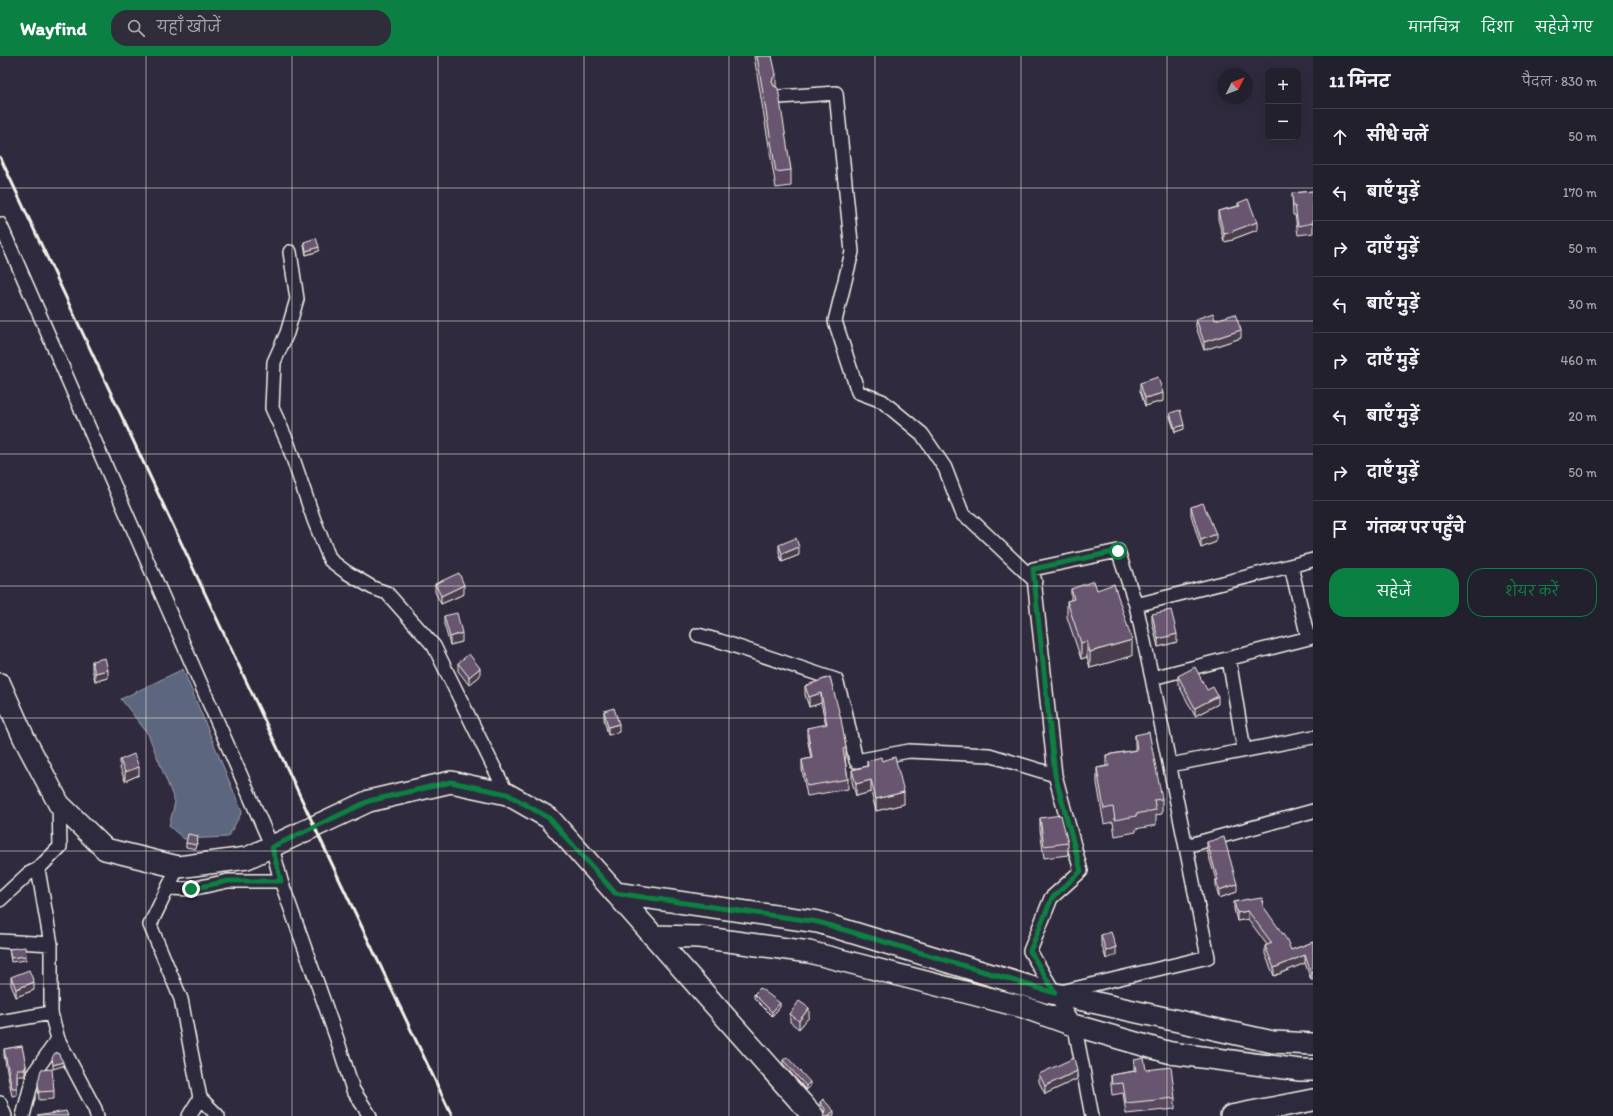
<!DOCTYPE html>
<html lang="hi">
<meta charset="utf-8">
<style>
:root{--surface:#23202e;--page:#2f2d3a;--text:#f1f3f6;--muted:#a3a3aa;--line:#403e4a;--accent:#0b8043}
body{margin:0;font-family:Itim,"Playpen Sans Deva",sans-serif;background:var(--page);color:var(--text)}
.controls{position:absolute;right:12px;top:12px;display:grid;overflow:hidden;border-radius:8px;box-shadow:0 4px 16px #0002}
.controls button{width:36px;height:36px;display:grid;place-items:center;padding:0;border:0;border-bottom:1px solid var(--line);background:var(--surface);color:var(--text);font:20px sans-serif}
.compass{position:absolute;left:1217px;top:12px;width:36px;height:36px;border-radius:50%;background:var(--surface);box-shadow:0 4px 16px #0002;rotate:48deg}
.stop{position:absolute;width:12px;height:12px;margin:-9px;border:3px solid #0b8043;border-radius:50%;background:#fff}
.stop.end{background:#0b8043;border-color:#fff;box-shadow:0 1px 4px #0008}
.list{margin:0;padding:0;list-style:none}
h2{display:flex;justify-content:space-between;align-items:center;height:52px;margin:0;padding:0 16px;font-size:17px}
h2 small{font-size:13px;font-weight:400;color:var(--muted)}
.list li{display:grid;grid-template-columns:26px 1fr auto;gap:12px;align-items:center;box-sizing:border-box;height:56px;padding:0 16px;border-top:1px solid var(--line)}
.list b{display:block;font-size:15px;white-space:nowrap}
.list em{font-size:13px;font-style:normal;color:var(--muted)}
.actions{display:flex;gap:8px;padding:12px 16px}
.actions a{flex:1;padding:9px 0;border:1px solid var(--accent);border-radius:16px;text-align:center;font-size:14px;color:var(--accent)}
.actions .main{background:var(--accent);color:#fff}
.icon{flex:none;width:22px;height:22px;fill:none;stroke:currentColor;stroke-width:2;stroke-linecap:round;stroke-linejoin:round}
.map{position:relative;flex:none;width:1313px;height:1060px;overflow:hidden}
header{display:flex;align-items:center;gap:24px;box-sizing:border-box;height:56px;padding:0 20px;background:var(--accent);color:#fff}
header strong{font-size:19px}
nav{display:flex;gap:22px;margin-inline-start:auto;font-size:14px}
.search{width:280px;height:36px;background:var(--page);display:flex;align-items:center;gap:10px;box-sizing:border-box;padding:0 14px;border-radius:16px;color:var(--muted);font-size:15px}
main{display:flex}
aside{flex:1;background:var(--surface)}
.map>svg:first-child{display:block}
.water{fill:#5c667f;stroke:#999ea9}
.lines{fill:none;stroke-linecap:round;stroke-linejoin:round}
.minor-casing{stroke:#f4f1e8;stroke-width:16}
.primary-casing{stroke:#f4f1e8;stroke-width:24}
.minor{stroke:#2f2a3d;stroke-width:13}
.primary{stroke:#2f2a3d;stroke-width:21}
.rail{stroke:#f4f1e8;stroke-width:3}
.wall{fill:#594a60;stroke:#f4f1e8}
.shaded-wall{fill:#493c4e;stroke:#f4f1e8}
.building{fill:#685670;stroke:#f4f1e8}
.route{stroke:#0b8043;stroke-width:5}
.grid{fill:none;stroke:#f4f1e8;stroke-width:1;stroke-opacity:0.55}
</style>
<header>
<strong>Wayfind</strong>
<div class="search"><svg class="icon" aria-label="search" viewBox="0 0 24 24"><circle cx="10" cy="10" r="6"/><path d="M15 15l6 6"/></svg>यहाँ खोजें</div>
<nav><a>मानचित्र</a><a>दिशा</a><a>सहेजे गए</a></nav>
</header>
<main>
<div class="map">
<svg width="1313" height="1060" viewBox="0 0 1313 1060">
<rect width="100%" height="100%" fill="#2f2a3d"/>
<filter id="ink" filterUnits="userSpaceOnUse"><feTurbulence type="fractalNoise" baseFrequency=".025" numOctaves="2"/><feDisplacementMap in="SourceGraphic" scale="8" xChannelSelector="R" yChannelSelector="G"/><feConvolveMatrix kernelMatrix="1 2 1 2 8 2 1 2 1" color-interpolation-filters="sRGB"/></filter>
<g filter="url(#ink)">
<!-- water -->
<path class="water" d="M183,613L242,756L228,781L184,783L169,770L175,746L148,678L121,643Z"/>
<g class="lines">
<!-- minor casing -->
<g class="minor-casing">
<path id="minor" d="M780,41L836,37L852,196L835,265L858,336L882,345L922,378L945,412L963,459L971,464L1035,525
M0,168L272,791L281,825
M290,196L297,243L287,277L274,306L272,352L287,385L314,464L330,504L346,516L373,532L387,537L434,590L507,738
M1291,510L1308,582
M1136,549L1152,622L1313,581
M698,579L720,585L836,624L845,654L856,705L909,695L989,699L1055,719L1081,815L1051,842L1030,895L1075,972L1092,1060
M1229,603L1244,694
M1170,709L1313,681
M1055,719L1033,513L1118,495L1136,549L1313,504
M1186,790L1313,755
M178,811L150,869L181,943L200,1042L189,1060
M38,813L60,791L59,748
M168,832L191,833L228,825H281L337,983L353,1034L370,1060
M0,844L28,818L38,813L51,888V957L58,983L95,1053L97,1060
M0,885L51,888
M1061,936L1208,901L1152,622
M0,966L51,957
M200,1042L218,1060
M0,1047L5,1060
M23,1060L34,1017L58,983"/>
</g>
<!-- primary casing -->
<g class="primary-casing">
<path id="primary" d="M0,628L24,682L59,748L105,793L178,811L247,802L369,745L451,726L507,738L549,762L813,1060
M615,837L818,866L1047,936L1273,986L1313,988
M653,880L699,881L809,896L1023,951L1073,969L1171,997L1300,1014H1313
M1231,1060L1313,1044"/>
</g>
<!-- minor -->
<use href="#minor" class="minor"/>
<!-- primary -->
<use href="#primary" class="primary"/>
<!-- rail -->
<path class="rail" d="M0,101L340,825L452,1060"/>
</g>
<!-- wall -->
<path class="wall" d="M754,0H772L776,31L791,114V130L776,132Z
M1313,135V177L1298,179L1295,159H1293L1292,137Z
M1238,147L1257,174L1233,183V184L1224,186L1218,163V155L1238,150Z
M304,186L319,195L306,199L304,190Z
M1196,263L1215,264L1241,282L1204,294L1196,271Z
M1140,327L1163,345L1145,350L1140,335Z
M1170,357L1184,373L1175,376L1170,361Z
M1191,451L1216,486L1201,492L1191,459Z
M779,489L799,499L782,506L779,497Z
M435,528L464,538L441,548L435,536Z
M1071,533L1097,534L1132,600L1090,612L1087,601L1081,603L1067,561V545L1071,544Z
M1152,558L1177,586L1158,591L1152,566Z
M444,560L462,586L450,589L444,568Z
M92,605L108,622L95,625L92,613Z
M458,607L480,620L469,629L458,615Z
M1178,620L1207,634L1218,648L1195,660L1178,628Z
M830,621L846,692V702H845L848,723V733L807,740L802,714V704L811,702L807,681V672L826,669L821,647L809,651L805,639V630Z
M604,655L619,676L608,679L604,663Z
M1135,679L1162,743V758L1156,759V769L1136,773V776L1115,780L1113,766L1104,768L1097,727V712L1106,710V699L1135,694Z
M120,704L139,719L125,725L120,712Z
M867,705H882L904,748L876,755L871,736L856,740L852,726V714L867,710Z
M1040,762L1068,787V799L1044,802L1040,774Z
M198,784L196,793L186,791V787Z
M1207,786L1237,836L1219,842L1216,832V824L1207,794Z
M1248,844L1263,850L1291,894L1313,886L1311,924L1305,907L1274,920L1265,898V890L1267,889L1248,863L1237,865L1234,853V846Z
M1101,879L1116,899L1106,903L1101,887Z
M9,893L26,900V904L11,906Z
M11,921L34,934L16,941L11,929Z
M754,938L780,951L772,960L754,942Z
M790,958L809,961L799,973L790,966Z
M22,990L26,1017L25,1020H17V1039L12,1040L4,1000V993Z
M783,1004L810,1031L806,1034L783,1008Z
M1134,1004L1146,1014L1175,1042V1053L1126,1058L1123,1037L1112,1039L1111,1029V1019L1134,1015Z
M1039,1018L1077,1023L1045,1038L1039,1026Z
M38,1026L54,1035V1043L39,1044Z
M820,1046L834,1059L832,1060H824L825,1057L820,1050Z"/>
<!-- shaded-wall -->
<path class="shaded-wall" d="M776,18V34L772,26L773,22Z
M1257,166V174L1233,183V184L1224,186V178Z
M319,191V195L306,199V195Z
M1241,274V282L1204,294V286Z
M1163,337V345L1145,350V342Z
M1184,369V373L1175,376V372Z
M1216,478V486L1201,492V484Z
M799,491V499L782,506V498Z
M464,529V538L441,548V540Z
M462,577V586L450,589V581Z
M1177,578V586L1158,591V583Z
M1132,584V600L1090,612V596Z
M1087,585V601L1081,603V587Z
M480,612V620L469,629V621Z
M108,614V622L95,625V617Z
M821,637V647L809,651V641Z
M1218,640V648L1195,660V652Z
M619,668V676L608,679V671Z
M139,711V719L125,725V716Z
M871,724V736L856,740V728Z
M904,736V748L876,755V743Z
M1237,828V836L1219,842V834Z
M1248,855V863L1237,865V857Z
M1116,891V899L1106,903V895Z
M1305,899V907L1274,920V912Z
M1313,916V924H1311V917Z
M34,926V934L16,941V933Z
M780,947V951L772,960V956Z
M809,952V961L799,973V965Z
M63,1006V1010L53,1013V1009Z
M26,1009V1017L25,1020V1013Z
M1077,1015V1023L1045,1038V1030Z
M810,1026V1031L806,1034V1030Z
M834,1055V1059L832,1060H828Z"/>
<!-- building -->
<path class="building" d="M757,0H772L776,18L773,22L772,26L774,30L778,32L791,114L776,116Z
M1313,135V167L1298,170L1295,150H1293L1292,137Z
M1248,143L1257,166L1233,175V176L1224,178L1218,155L1240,150L1238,147Z
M316,182L319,191L306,195L304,186Z
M1213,257L1215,264L1235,258L1241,274L1204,286L1196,263Z
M1158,321L1163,337L1145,342L1140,327Z
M1180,354L1184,369L1175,372L1170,357Z
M1203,447L1216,478L1201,484L1191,451Z
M796,482L799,491L782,498L779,489Z
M459,517L464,529L441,540L435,528Z
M1094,525L1097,534L1114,528L1132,584L1090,596L1087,585L1081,587L1067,545L1074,543L1071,533Z
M1171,554L1177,578L1158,583L1152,558Z
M457,557L462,577L450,581L444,560Z
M469,598L480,612L469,621L458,607Z
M105,602L108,614L95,617L92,605Z
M1195,611L1207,634L1213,631L1218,640L1195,652L1178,620Z
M830,621L841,663L846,692L843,693L848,723L807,730L802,704L812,702L807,672L827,668L821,637L809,641L805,630Z
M614,652L619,668L608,671L604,655Z
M1149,676L1162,743L1154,744L1156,754L1136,758V760L1115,764L1113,751L1104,753L1097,712L1109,710L1106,699L1137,694L1135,679Z
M134,698L139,711L125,716L120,704Z
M881,701L882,705L895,701L904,736L876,743L871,724L856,728L852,714L868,710L867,705Z
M1061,759L1068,787L1044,790L1040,762Z
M188,778L198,780L196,789L186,787Z
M1224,781L1237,828L1219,834L1216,824H1218L1207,786Z
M1262,842L1263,850L1287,884L1291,894L1313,886V916L1311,917L1305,899L1274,912L1265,890L1272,887L1248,855L1237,857L1234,846L1248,843V844Z
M1111,876L1116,891L1106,895L1101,879Z
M25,891L26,900L11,902L9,893Z
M29,914L34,926L16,933L11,921Z
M760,932L780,947L772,956L754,938Z
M799,945L809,952L799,965L790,958Z
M22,990L26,1009L25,1013H17V1032H12L4,993Z
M55,997H58L63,1006L53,1009L52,1002Z
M787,1001L810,1026L806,1030L783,1004Z
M1074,1002L1077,1015L1045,1030L1039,1018Z
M1144,1002L1146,1014L1171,1011L1175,1042L1126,1047L1123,1027L1112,1028L1111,1019L1136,1015L1134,1004Z
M52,1013L54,1035L39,1036L38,1026L41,1014Z
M823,1043L834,1055L828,1060L824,1059L825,1053L820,1046Z
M66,1055L68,1060H37Z"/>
</g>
<g class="lines" filter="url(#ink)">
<!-- route -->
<path class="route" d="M191,833L228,825H281L272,791L369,745L451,726L507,738L549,762L615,837L818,866L1055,937L1030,895L1052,842L1081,815L1055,719L1033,513L1118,495"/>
</g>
<!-- grid -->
<path class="grid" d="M146,0V1060M292,0V1060M438,0V1060M584,0V1060M729,0V1060M875,0V1060M1021,0V1060M1167,0V1060M0,132H1313M0,265H1313M0,398H1313M0,530H1313M0,662H1313M0,795H1313M0,928H1313"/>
</svg>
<div class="controls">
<button>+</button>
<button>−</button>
</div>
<svg class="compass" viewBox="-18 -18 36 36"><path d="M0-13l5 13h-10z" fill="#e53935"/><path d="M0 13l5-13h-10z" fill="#a3a3aa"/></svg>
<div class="stop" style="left:1118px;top:495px"></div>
<div class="stop end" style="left:191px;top:833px"></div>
</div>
<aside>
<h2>11 मिनट<small>पैदल · 830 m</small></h2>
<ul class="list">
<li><svg class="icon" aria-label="ahead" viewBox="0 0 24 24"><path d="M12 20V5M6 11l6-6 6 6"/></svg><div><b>सीधे चलें</b></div><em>50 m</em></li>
<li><svg class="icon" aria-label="left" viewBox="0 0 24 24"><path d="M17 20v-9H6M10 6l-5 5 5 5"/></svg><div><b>बाएँ मुड़ें</b></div><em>170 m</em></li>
<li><svg class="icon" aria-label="right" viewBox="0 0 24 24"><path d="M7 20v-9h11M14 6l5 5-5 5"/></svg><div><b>दाएँ मुड़ें</b></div><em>50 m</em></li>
<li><svg class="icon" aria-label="left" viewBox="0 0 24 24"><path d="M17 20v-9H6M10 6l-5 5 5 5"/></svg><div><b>बाएँ मुड़ें</b></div><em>30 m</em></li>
<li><svg class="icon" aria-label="right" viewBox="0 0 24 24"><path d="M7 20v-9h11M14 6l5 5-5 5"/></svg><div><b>दाएँ मुड़ें</b></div><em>460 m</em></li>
<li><svg class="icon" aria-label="left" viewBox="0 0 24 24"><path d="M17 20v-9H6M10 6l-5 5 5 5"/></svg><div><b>बाएँ मुड़ें</b></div><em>20 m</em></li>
<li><svg class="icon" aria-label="right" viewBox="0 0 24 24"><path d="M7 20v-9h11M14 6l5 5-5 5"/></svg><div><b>दाएँ मुड़ें</b></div><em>50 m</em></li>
<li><svg class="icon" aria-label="arrive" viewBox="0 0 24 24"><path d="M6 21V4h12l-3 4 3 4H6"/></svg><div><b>गंतव्य पर पहुँचे</b></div></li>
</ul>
<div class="actions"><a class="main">सहेजें</a><a>शेयर करें</a></div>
</aside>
</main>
